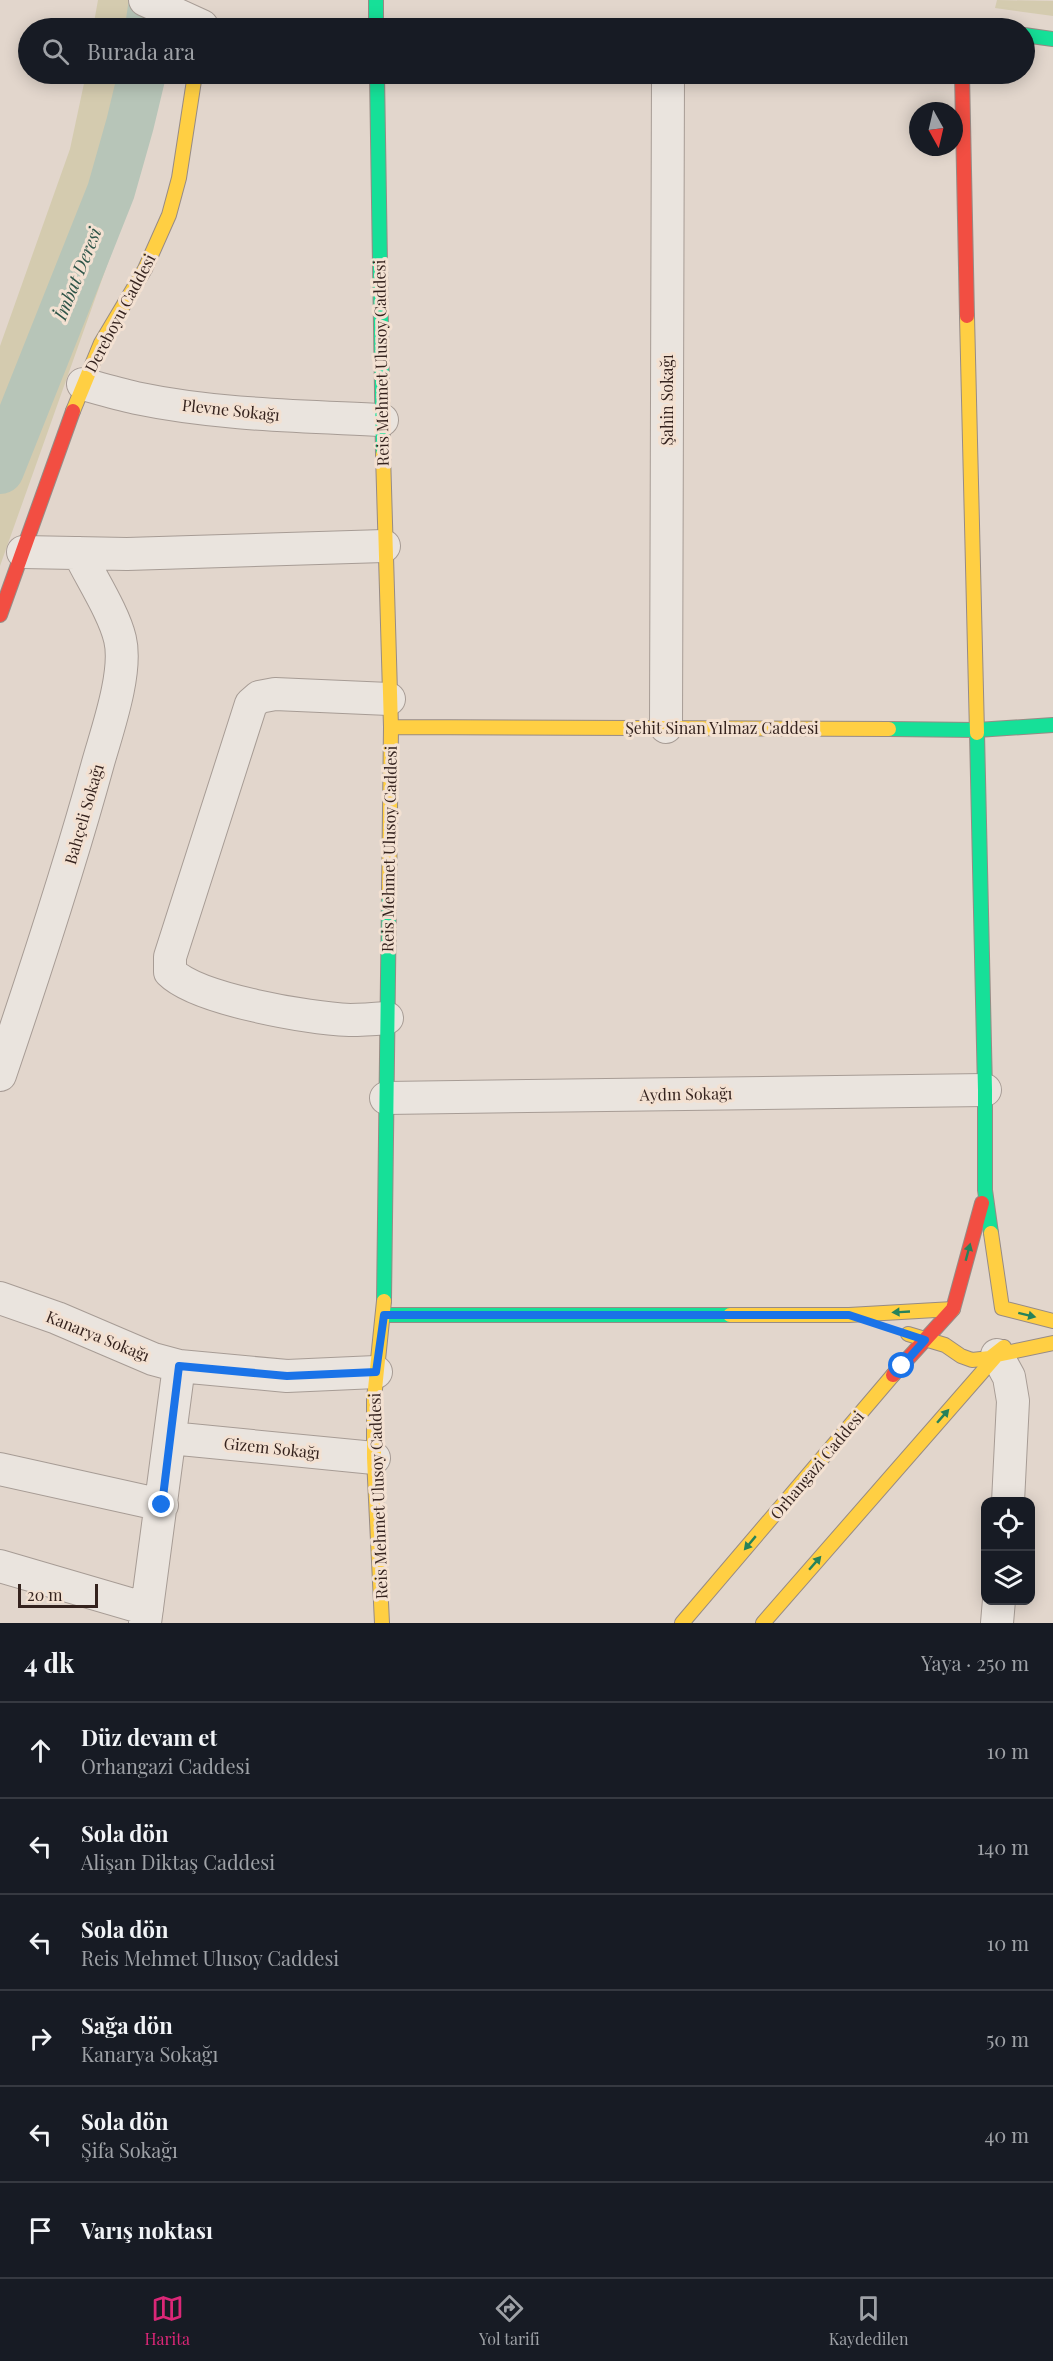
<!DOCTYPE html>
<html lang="tr">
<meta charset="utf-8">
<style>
:root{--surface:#171b24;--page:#20242c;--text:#f1f3f6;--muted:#9ea1a6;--line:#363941;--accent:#db2777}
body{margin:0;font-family:"Playfair Display",serif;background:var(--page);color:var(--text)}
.controls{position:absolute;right:18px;bottom:18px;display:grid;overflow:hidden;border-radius:12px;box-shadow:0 3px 15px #0003}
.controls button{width:54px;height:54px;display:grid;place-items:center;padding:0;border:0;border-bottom:2px solid var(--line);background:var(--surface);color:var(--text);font:30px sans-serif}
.compass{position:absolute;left:909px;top:102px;width:54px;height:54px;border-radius:50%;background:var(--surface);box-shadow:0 3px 15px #0003;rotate:172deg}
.scale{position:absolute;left:18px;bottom:15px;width:80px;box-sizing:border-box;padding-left:6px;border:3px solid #35231e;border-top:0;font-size:16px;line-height:21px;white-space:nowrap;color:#35231e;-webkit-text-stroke:4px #f3e1d2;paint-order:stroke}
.stop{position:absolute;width:18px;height:18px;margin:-14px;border:4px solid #1a73e8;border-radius:50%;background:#fff}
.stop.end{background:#1a73e8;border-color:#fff;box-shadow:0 2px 6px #0008}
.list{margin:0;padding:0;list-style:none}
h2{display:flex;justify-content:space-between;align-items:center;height:78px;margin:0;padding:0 24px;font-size:26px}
h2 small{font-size:20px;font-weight:400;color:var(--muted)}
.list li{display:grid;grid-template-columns:39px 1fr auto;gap:18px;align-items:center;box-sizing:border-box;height:96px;padding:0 24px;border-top:2px solid var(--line)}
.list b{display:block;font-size:22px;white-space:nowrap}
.list p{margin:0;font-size:20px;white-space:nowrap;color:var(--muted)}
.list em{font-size:20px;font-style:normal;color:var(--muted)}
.icon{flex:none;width:33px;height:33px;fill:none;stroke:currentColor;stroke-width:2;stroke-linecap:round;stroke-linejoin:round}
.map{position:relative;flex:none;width:1053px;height:1623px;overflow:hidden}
.search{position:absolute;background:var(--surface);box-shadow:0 3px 15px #0003;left:18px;right:18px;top:18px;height:66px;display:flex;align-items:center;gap:15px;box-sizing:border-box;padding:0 21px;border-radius:33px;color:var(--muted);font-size:22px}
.sheet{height:654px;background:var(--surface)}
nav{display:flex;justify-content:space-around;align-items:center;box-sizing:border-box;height:84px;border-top:2px solid var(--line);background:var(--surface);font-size:16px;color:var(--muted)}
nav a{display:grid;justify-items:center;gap:3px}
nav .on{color:var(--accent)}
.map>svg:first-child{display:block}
.green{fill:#d4cbaf}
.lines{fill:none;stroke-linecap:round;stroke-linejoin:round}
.river{stroke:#b7c5b8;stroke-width:48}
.street-casing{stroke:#a79c95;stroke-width:34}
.fast-casing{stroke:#978b85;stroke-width:16}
.slow-casing{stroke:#978b85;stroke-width:16}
.jam-casing{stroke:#978b85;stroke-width:16}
.street{stroke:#eae4de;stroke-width:32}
.fast{stroke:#16e098;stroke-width:14}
.slow{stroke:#ffcf43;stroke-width:14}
.jam{stroke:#f24e42;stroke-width:14}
.oneway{fill:#26825b}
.route{stroke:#1a73e8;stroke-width:8}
.labels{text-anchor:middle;stroke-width:6;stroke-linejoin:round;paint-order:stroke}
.street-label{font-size:16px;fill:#35231e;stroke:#f3e1d2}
.water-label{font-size:18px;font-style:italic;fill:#2e5448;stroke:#f3e1d2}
</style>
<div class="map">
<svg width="1053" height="1623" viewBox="0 0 1053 1623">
<rect width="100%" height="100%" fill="#e2d6cc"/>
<!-- green -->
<path class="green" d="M98,0H173L168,28H93Z
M997,0L1053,1V16L995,8Z
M86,74H161L145,154L132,195L0,566V346L70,149Z"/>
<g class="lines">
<!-- river -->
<path class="river" d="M149,28L153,0
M0,470L111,191L130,124L142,74"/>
<!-- street casing -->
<g class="street-casing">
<path id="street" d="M145,0L202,26
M83,384C101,389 118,394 136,398C217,415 300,416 382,420
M23,552L127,554L384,546
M666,727L668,74
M387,1018C375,1019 362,1020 350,1020C309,1018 198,1000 170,972V957L251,704L259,697L275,694L389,699
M0,1075C35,972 69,869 98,763C107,731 128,672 120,639C114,613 91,578 79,553
M386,1098L985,1090
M0,1298L57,1318L153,1359L179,1366L287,1376L376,1372
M997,1355L1009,1377L1013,1401L1008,1502
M170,1438L374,1458
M0,1469L162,1505
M0,1566L147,1609
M145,1623L179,1366
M997,1623L999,1600"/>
</g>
<!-- fast casing -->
<g class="fast-casing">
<path id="fast" d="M376,0V28
M684,28H973
M1024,35L1053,39
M377,74L383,454
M889,729L977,730L1053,725
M977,733L985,1090V1190L991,1233
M384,1301L389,895
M384,1315H730"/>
</g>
<!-- slow casing -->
<g class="slow-casing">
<path id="slow" d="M967,316L977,733
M73,411L101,343L145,269L169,215L179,178L195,74
M383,454L391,727L389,895
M391,727L889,729
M991,1233L1002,1308L1053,1321
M730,1315H849L953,1309
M908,1334L945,1345L961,1356L972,1360L990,1358L1004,1347
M382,1623L374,1458V1399L384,1301
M682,1623L893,1375
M763,1623L997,1355L1053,1343"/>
</g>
<!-- jam casing -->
<g class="jam-casing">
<path id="jam" d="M202,26L232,28
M962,74L967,316
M0,615L73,411
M893,1375L953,1309L982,1203"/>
</g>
<!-- street -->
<use href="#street" class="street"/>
<!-- fast -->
<use href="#fast" class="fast"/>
<!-- slow -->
<use href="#slow" class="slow"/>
<!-- jam -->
<use href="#jam" class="jam"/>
</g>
<!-- one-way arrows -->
<defs><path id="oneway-solid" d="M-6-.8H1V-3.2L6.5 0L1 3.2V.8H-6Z" transform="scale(1.5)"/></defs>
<g class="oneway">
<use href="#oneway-solid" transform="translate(968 1252) rotate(-75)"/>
<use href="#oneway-solid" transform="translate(901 1312) rotate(177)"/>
<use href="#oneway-solid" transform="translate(1027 1315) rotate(14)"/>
<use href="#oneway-solid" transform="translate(943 1416) rotate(-49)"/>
<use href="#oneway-solid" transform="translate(750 1543) rotate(130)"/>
<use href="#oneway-solid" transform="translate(815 1563) rotate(-49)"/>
</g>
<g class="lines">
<!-- route -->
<path class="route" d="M162,1505L179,1366L287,1376L376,1372L384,1315H849L925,1340L902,1366"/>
</g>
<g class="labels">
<!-- street labels -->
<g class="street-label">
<text transform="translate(120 313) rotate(-62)" y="6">Dereboyu Caddesi</text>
<text transform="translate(381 363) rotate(-91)" y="6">Reis Mehmet Ulusoy Caddesi</text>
<text transform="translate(667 400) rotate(-90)" y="6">Şahin Sokağı</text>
<text transform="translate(231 410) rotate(6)" y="6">Plevne Sokağı</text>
<text x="722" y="734">Şehit Sinan Yılmaz Caddesi</text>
<text transform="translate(84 814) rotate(-74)" y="6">Bahçeli Sokağı</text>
<text transform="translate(389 849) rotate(-89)" y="6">Reis Mehmet Ulusoy Caddesi</text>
<text transform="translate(686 1094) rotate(-1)" y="6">Aydın Sokağı</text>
<text transform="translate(98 1336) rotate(22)" y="6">Kanarya Sokağı</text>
<text transform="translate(272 1448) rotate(6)" y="6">Gizem Sokağı</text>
<text transform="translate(817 1465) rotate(-50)" y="6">Orhangazi Caddesi</text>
<text transform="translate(378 1496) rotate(-92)" y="6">Reis Mehmet Ulusoy Caddesi</text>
</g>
<!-- water labels -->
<g class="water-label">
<text transform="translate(78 274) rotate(-68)" y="6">İmbat Deresi</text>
</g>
</g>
</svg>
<div class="controls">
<button><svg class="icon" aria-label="locate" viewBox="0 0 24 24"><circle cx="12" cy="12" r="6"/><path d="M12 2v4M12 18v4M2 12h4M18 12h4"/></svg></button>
<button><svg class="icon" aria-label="layers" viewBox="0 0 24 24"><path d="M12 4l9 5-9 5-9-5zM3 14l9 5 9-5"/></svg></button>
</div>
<svg class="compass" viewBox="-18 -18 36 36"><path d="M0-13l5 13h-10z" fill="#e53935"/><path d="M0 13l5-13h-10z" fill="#9ea1a6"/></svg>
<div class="scale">20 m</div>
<div class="stop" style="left:902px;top:1366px"></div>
<div class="stop end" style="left:162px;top:1505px"></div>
<div class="search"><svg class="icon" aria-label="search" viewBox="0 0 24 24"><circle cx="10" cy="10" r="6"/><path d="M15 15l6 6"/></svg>Burada ara</div>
</div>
<section class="sheet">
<h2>4 dk<small>Yaya · 250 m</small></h2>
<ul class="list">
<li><svg class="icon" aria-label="ahead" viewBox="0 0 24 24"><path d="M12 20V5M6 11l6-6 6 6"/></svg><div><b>Düz devam et</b><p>Orhangazi Caddesi</p></div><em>10 m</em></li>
<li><svg class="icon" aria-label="left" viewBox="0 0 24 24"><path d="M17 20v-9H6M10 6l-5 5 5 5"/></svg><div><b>Sola dön</b><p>Alişan Diktaş Caddesi</p></div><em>140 m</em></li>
<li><svg class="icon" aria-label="left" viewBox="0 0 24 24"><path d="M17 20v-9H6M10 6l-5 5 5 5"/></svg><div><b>Sola dön</b><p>Reis Mehmet Ulusoy Caddesi</p></div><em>10 m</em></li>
<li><svg class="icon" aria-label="right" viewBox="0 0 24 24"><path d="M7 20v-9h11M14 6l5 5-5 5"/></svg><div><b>Sağa dön</b><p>Kanarya Sokağı</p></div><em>50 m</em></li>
<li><svg class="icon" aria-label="left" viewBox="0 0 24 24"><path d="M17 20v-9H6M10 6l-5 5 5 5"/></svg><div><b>Sola dön</b><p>Şifa Sokağı</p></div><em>40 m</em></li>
<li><svg class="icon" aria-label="arrive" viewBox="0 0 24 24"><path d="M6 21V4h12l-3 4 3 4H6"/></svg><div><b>Varış noktası</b></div></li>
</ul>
</section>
<nav>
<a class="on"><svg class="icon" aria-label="map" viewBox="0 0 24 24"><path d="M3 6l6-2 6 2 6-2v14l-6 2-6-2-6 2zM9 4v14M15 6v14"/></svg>Harita</a>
<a><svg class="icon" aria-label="directions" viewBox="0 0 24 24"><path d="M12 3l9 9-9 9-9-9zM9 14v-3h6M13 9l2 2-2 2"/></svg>Yol tarifi</a>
<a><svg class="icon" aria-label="saved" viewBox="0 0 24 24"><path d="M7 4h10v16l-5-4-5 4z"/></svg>Kaydedilen</a>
</nav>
